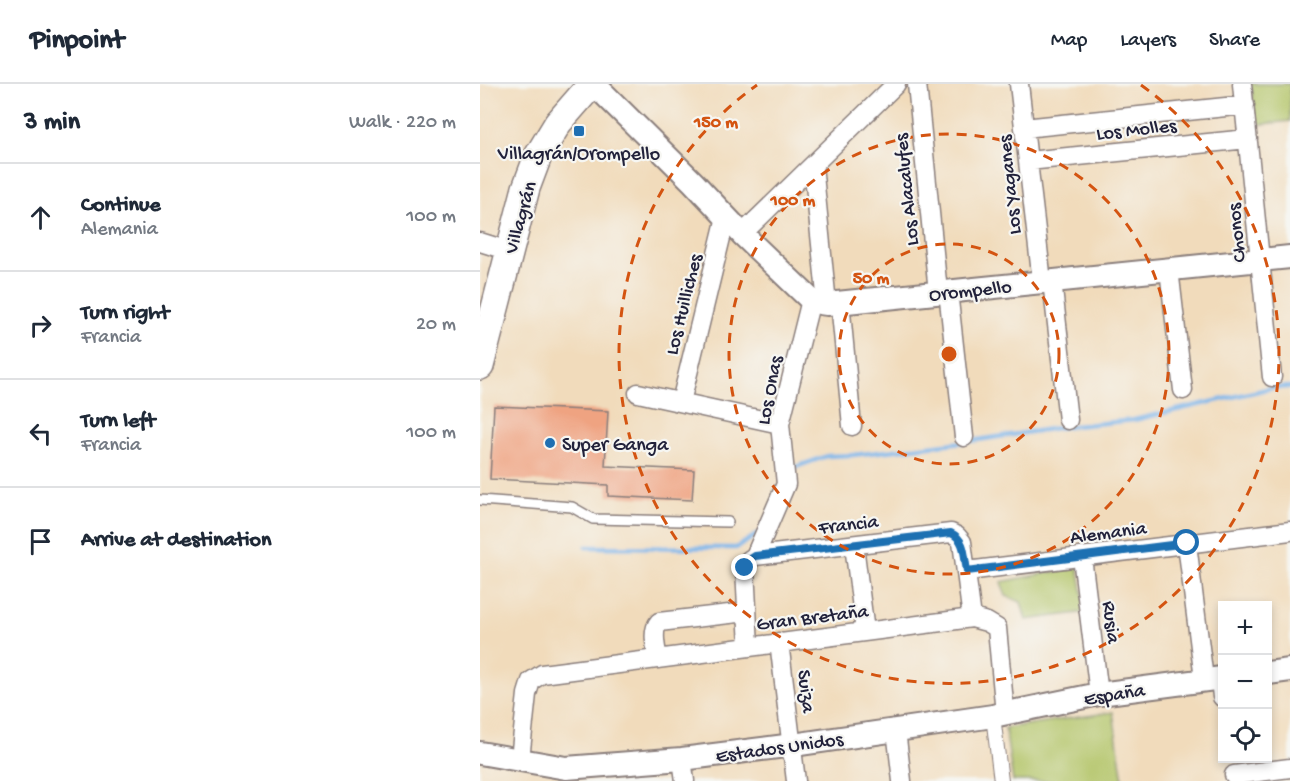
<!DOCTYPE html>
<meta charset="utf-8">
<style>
:root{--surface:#fff;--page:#f6f6f7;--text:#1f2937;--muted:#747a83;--line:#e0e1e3}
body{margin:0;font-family:"Gochi Hand",sans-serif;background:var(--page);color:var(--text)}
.controls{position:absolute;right:18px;bottom:18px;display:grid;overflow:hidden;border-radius:0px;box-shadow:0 3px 9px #0003}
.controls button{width:54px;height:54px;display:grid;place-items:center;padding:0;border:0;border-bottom:2px solid var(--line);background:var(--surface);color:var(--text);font:30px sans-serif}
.stop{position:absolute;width:18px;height:18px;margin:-14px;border:4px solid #1f6fb2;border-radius:50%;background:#fff}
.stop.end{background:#1f6fb2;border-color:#fff;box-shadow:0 2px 6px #0008}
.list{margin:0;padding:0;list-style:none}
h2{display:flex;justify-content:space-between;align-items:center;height:78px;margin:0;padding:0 24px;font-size:26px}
h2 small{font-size:20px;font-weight:400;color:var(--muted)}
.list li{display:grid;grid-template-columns:39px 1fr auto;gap:18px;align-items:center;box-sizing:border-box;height:108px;padding:0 24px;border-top:2px solid var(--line)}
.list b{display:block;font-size:22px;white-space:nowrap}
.list p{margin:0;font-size:20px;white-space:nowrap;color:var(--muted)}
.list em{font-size:20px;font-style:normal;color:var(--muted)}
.icon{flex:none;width:33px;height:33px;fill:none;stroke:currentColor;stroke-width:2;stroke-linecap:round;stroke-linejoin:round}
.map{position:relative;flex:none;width:810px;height:697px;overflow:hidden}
header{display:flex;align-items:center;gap:36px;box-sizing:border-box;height:84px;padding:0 30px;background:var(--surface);border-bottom:2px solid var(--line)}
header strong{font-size:28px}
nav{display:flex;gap:33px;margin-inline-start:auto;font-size:21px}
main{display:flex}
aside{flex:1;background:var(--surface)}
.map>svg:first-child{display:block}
.green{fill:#b3c468;stroke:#6a7352;stroke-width:1.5}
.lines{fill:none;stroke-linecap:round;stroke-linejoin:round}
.stream{stroke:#77b1e7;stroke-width:4.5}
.building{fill:#efa381}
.service-casing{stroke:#8a7e7b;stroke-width:12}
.pedestrian-casing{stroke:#8a7e7b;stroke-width:16}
.minor-casing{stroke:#8a7e7b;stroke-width:21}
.tertiary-casing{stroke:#8a7e7b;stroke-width:26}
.primary-casing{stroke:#8a7e7b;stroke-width:30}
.service{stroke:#fff;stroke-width:9}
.pedestrian{stroke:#fff;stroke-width:14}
.minor{stroke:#fff;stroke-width:18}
.tertiary{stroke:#fff;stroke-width:22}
.primary{stroke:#fff;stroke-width:27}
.route{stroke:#1f6fb2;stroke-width:8}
.ring{fill:none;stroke:#d45411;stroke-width:3;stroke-dasharray:10 8}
.poi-dot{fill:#1f6fb2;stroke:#f6f6f2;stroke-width:2}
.labels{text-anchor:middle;stroke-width:4.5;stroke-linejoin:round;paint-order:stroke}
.street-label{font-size:20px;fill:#22223b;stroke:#f6f6f2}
.poi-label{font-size:20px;fill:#22223b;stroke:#f6f6f2}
.centre{fill:#d45411;stroke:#f6f6f2;stroke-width:3}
.ring-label{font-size:18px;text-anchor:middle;font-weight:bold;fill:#d45411;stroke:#f6f6f2;stroke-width:4.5;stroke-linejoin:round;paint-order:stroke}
</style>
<header>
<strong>Pinpoint</strong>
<nav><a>Map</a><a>Layers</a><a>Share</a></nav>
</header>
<main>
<aside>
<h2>3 min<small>Walk · 220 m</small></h2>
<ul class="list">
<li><svg class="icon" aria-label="ahead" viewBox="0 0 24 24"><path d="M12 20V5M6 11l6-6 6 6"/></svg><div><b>Continue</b><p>Alemania</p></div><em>100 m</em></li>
<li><svg class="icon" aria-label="right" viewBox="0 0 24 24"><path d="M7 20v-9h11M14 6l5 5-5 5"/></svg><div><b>Turn right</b><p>Francia</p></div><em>20 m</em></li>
<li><svg class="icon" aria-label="left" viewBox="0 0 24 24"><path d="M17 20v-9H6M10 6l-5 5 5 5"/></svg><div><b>Turn left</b><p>Francia</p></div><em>100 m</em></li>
<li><svg class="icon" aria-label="arrive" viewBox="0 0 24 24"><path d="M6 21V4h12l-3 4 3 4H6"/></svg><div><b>Arrive at destination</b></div></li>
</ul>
</aside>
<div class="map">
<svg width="810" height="697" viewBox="0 0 810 697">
<rect width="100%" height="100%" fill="#f6f6f2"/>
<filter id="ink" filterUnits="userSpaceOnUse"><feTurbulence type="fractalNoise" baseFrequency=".0167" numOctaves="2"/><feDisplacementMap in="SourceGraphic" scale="12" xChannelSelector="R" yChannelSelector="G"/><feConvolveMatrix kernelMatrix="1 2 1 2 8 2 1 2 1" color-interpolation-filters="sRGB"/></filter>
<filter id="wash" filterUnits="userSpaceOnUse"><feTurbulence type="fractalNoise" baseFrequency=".008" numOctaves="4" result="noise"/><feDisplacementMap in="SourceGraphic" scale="24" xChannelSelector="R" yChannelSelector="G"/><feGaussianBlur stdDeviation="1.35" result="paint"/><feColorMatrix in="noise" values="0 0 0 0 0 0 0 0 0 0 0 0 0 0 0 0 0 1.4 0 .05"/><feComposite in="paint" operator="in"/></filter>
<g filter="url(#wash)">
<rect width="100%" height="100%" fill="#f1dbbb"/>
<!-- green -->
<path class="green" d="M771,0H810V37L776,41Z
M598,483L606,528L546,536L541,518L526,512L521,498Z
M633,628L643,697H533L525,644Z"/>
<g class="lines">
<!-- stream -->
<path class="stream" d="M310,389L313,384L347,372L373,371L491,357L584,343L654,336L791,304L810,303
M106,463L256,464L278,450"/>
</g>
<g id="blocks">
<!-- building -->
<path class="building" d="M14,322L128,327L125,382L214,386L212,416L128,412V401L10,395Z"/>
</g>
</g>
<g filter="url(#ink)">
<use href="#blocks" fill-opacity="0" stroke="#8a7e7b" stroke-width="1.5"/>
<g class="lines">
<!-- service casing -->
<g class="service-casing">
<path id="service" d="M0,416L92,423L113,435L248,438"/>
</g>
<!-- pedestrian casing -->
<g class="pedestrian-casing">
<path id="pedestrian" d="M513,632L521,697"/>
</g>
<!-- minor casing -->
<g class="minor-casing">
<path id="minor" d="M437,0L458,208
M539,0L562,198
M762,0L792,293
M544,44L765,21
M548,77L768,55
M333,81L347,220
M262,150L416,0
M0,158L29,167
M689,185L703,306
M572,197L588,336
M468,207L484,353
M360,218L372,342
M158,309L300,340
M201,318L246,133
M707,460L724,595
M374,461L385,548
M275,472L306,400L300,340L331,216
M602,473L619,610
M487,487L810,447
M299,558L316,697
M269,563L265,484L269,476L275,472L471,449L477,452L482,458L492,534
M178,575C176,563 171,547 179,538L267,528
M740,594L742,613
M416,646L422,697
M40,675L47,610L51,597L62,590L492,534L507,538L517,544L525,630
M202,675L205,697
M754,691L810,684"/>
</g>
<!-- tertiary casing -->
<g class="tertiary-casing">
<path id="tertiary" d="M114,0L213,98L262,150L331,216L340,219L347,220L810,173
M788,589L810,586
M0,669L86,684L202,675L313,661L513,632L619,610L742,594"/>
</g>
<!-- primary casing -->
<g class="primary-casing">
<path id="primary" d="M0,282L46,104L58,72L78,39L112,0"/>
</g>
<!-- service -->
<use href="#service" class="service"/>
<!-- pedestrian -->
<use href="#pedestrian" class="pedestrian"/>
<!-- minor -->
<use href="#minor" class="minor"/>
<!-- tertiary -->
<use href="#tertiary" class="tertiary"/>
<!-- primary -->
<use href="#primary" class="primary"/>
</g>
</g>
<g class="lines" filter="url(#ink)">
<!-- route -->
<path class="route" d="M265,484L269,476L275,472L471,449C486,456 484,472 487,487L707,459"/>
</g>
<!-- distance rings -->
<g class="ring">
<circle cx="469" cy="270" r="110"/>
<circle cx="469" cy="270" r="220"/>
<path d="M661 1A330 330 0 1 1 277 1"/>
</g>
<!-- markers -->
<g class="poi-dot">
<rect x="93" y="41" width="12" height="12" rx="3"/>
<circle cx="70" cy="359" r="6"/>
</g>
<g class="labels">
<!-- street labels -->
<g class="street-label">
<text transform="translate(656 44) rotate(-6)" y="7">Los Molles</text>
<text transform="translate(528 101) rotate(-96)" y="7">Los Yaganes</text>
<text transform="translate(425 106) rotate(-96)" y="7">Los Alacalufes</text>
<text transform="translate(39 133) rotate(-74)" y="7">Villagrán</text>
<text transform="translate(755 149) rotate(-96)" y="7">Chonos</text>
<text transform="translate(490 205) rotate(-6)" y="7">Orompello</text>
<text transform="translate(202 220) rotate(-76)" y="7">Los Huilliches</text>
<text transform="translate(288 306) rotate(-79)" y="7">Los Onas</text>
<text transform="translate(368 439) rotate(-7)" y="7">Francia</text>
<text transform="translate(628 447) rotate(-7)" y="7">Alemania</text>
<text transform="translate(332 532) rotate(-7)" y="7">Gran Bretaña</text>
<text transform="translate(633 538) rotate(83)" y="7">Rusia</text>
<text transform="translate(328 607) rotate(83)" y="7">Suiza</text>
<text transform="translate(634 609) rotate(-9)" y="7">España</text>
<text transform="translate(299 662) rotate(-8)" y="7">Estados Unidos</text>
</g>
<!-- poi labels -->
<g class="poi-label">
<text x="99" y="75">Villagrán/Orompello</text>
<text x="82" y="366" text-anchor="start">Super Ganga</text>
</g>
</g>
<circle cx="469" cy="270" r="9" class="centre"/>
<g class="ring-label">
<text x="236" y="43">150 m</text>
<text x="313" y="121">100 m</text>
<text x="391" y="199">50 m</text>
</g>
</svg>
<div class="controls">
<button>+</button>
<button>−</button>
<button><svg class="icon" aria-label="locate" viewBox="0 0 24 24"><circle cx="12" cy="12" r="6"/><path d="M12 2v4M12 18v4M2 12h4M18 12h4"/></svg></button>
</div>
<div class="stop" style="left:707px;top:459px"></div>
<div class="stop end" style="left:265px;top:484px"></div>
</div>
</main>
